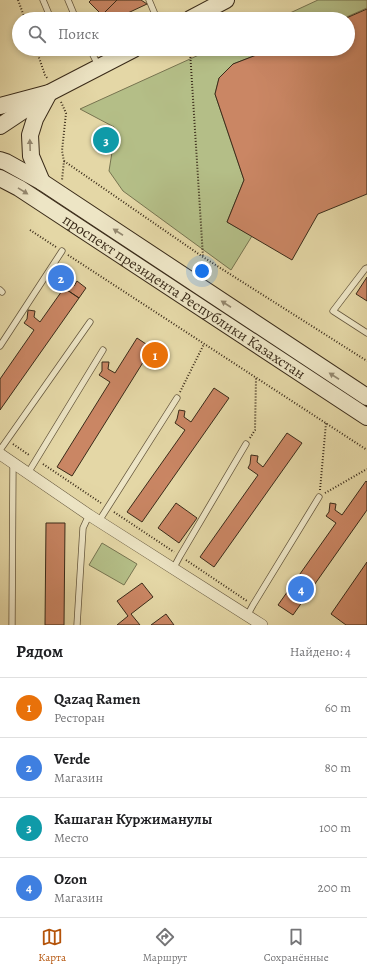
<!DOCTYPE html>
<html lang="ru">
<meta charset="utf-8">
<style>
:root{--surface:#fff;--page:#f2f2f2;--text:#202124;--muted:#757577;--line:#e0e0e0;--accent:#b45309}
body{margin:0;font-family:Alegreya,serif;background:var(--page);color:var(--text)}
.you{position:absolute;left:202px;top:271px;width:14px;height:14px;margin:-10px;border:3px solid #fff;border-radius:50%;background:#1a73e8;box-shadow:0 0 0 6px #1a73e833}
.badge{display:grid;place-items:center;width:26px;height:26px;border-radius:50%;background:var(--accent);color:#fff;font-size:13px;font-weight:700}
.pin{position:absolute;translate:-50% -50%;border:2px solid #fff;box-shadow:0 1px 4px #0006}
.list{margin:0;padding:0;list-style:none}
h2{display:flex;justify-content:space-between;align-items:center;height:52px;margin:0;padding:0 16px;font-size:17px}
h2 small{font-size:13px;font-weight:400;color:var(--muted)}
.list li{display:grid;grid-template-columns:26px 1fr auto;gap:12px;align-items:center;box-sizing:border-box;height:60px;padding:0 16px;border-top:1px solid var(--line)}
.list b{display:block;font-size:15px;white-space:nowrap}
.list p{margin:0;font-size:13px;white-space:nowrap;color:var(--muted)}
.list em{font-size:13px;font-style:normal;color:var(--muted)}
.icon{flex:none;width:22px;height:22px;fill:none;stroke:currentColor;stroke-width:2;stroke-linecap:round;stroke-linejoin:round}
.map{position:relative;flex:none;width:367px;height:625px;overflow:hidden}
.search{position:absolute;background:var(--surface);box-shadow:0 2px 6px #0003;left:12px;right:12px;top:12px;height:44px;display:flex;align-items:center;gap:10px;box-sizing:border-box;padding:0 14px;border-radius:22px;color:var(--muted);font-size:15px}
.sheet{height:292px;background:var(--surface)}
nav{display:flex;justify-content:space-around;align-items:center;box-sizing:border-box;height:56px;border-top:1px solid var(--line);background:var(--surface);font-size:11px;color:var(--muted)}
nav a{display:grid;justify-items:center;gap:2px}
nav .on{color:var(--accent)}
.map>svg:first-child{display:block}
.green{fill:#b4be87;stroke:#777450}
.building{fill:#ca8664;stroke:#3a2b19}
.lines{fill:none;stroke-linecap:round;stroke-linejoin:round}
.service-casing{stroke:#64563c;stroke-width:7}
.minor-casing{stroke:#64563c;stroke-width:12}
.secondary-casing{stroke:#3a2b19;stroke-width:18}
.path{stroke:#3a2b19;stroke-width:2;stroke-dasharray:1 2;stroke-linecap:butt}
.service{stroke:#ede5c5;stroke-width:5.5}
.minor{stroke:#ede5c5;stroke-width:11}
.secondary{stroke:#ede5c5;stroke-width:16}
.oneway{fill:#94886f}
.labels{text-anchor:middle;stroke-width:3;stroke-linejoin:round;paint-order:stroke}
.street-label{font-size:15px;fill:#3a2b19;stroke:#ede5c5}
</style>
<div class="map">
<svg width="367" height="625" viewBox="0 0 367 625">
<rect width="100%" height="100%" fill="#e4d7a6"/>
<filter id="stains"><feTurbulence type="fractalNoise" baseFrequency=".005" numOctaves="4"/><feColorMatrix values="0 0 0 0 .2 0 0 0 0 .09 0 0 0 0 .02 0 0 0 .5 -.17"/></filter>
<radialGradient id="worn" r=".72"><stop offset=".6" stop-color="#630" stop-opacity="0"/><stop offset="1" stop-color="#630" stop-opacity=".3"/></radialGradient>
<!-- green -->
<path class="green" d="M318,0H367V8L342,19H277Z
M212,49H272L233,64L219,78L215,94L244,180L227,222L252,236L231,270L123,191L109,171L113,146L118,139L114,127L80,109Z
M102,543L137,564L124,585L89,565Z"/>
<!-- building -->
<path class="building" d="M91,0H117L102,15L89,2Z
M117,0H141L147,4L115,19H106L102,15Z
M367,9V194L318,214L292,260L227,222L244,180L215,94L219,78L233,64L272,49H348V19H344Z
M97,14L99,19H87Z
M61,270L72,278L69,282L74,286L77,281L86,288L79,298L54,281Z
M367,277V301L356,294Z
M64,288L79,298L0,410V379L34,330L24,323L27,319L28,310L35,311L34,317L40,322Z
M137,338L152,348L72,476L57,467L110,382L99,375L102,371V362H109L108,369L115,373Z
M151,343L156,346L158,352L155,357L148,354L152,348L149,346Z
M214,388L229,398L142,522L127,512L185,430L175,423L177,419L179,410L185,411L184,417L191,422Z
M287,433L302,443L214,567L200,557L258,475L248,468L250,464L251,455L258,456L257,462L263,467Z
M366,481L367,482V510L293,615L278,605L336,523L326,516L329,512L330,503L336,504L335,510L342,515Z
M176,503L197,518L179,543L158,528Z
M46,523H65L64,625H45Z
M367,562V625H346L331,614Z
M142,583L153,597L131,614L140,625H117L128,616L117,601Z
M166,614L174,625H151Z"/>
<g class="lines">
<!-- service casing -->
<g class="service-casing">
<path id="service" d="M43,0L51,19
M68,0L76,19
M149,0L157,19
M90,49L98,65
M367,268L365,269L333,311L367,333
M0,290L2,292
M0,346L62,251
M0,450L90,322
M28,473L103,350
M99,521L177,398
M173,569L180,556L246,444
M247,616L253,605L319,497
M12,625L13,463
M77,625L83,528L89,515"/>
</g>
<!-- minor casing -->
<g class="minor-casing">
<path id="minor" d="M0,454L89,515L262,625"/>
</g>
<!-- secondary casing -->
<g class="secondary-casing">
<g id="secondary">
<path d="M190,19L226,0"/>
<path d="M0,106L49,93L134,49"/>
<path d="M0,126L39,100"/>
<path d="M0,160L6,162L42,182L367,397"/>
<path id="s1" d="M0,178L19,188L367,417"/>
<path d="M42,182L31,156L30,135L35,119L49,93"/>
</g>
</g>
<!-- path -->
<path class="path" d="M18,0L25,19
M36,49L45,75L48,79
M190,51L203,257
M61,102L66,113L62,151L64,161L62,180
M64,161L203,257L367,361
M30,230L56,247
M68,255L367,450
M180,392L204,344
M250,438L255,430L256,378
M13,444L29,455
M43,464L101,503
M320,490L326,423
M325,493L367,469
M114,512L174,552
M186,560L247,601"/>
<!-- service -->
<use href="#service" class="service"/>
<!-- minor -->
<use href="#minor" class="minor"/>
<!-- secondary -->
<use href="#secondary" class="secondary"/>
</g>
<!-- one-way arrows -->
<defs><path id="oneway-solid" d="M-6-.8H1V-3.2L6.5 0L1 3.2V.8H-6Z"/></defs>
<g class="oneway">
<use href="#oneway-solid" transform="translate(30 145) rotate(-92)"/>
<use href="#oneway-solid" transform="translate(23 191) rotate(32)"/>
<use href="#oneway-solid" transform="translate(118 232) rotate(-147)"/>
<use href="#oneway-solid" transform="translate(226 304) rotate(-147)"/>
<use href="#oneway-solid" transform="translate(334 376) rotate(-147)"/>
</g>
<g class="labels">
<!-- street labels -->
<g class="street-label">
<text dy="5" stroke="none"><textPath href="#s1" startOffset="219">проспект президента Республики Казахстан</textPath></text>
</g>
</g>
<rect width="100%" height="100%" filter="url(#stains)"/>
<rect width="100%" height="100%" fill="url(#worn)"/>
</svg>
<div class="you"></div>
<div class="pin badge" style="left:155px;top:355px;background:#e8710a">1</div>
<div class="pin badge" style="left:61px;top:278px;background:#3f7fe0">2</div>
<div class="pin badge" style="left:106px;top:140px;background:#0f9aa8">3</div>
<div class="pin badge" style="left:301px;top:589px;background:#3f7fe0">4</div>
<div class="search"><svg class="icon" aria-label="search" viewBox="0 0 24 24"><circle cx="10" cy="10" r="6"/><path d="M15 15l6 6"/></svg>Поиск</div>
</div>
<section class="sheet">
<h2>Рядом<small>Найдено: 4</small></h2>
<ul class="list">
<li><span class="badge" style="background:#e8710a">1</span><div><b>Qazaq Ramen</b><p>Ресторан</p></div><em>60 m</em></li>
<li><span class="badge" style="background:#3f7fe0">2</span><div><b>Verde</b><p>Магазин</p></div><em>80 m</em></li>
<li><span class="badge" style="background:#0f9aa8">3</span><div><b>Кашаган Куржиманулы</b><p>Место</p></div><em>100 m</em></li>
<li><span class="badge" style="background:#3f7fe0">4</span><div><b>Ozon</b><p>Магазин</p></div><em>200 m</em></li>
</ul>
</section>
<nav>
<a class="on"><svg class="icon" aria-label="map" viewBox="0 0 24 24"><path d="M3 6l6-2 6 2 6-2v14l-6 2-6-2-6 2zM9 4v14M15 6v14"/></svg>Карта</a>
<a><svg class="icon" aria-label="directions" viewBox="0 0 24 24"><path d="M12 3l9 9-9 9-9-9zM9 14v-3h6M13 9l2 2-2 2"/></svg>Маршрут</a>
<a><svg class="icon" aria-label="saved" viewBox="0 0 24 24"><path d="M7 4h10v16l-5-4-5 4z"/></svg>Сохранённые</a>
</nav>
